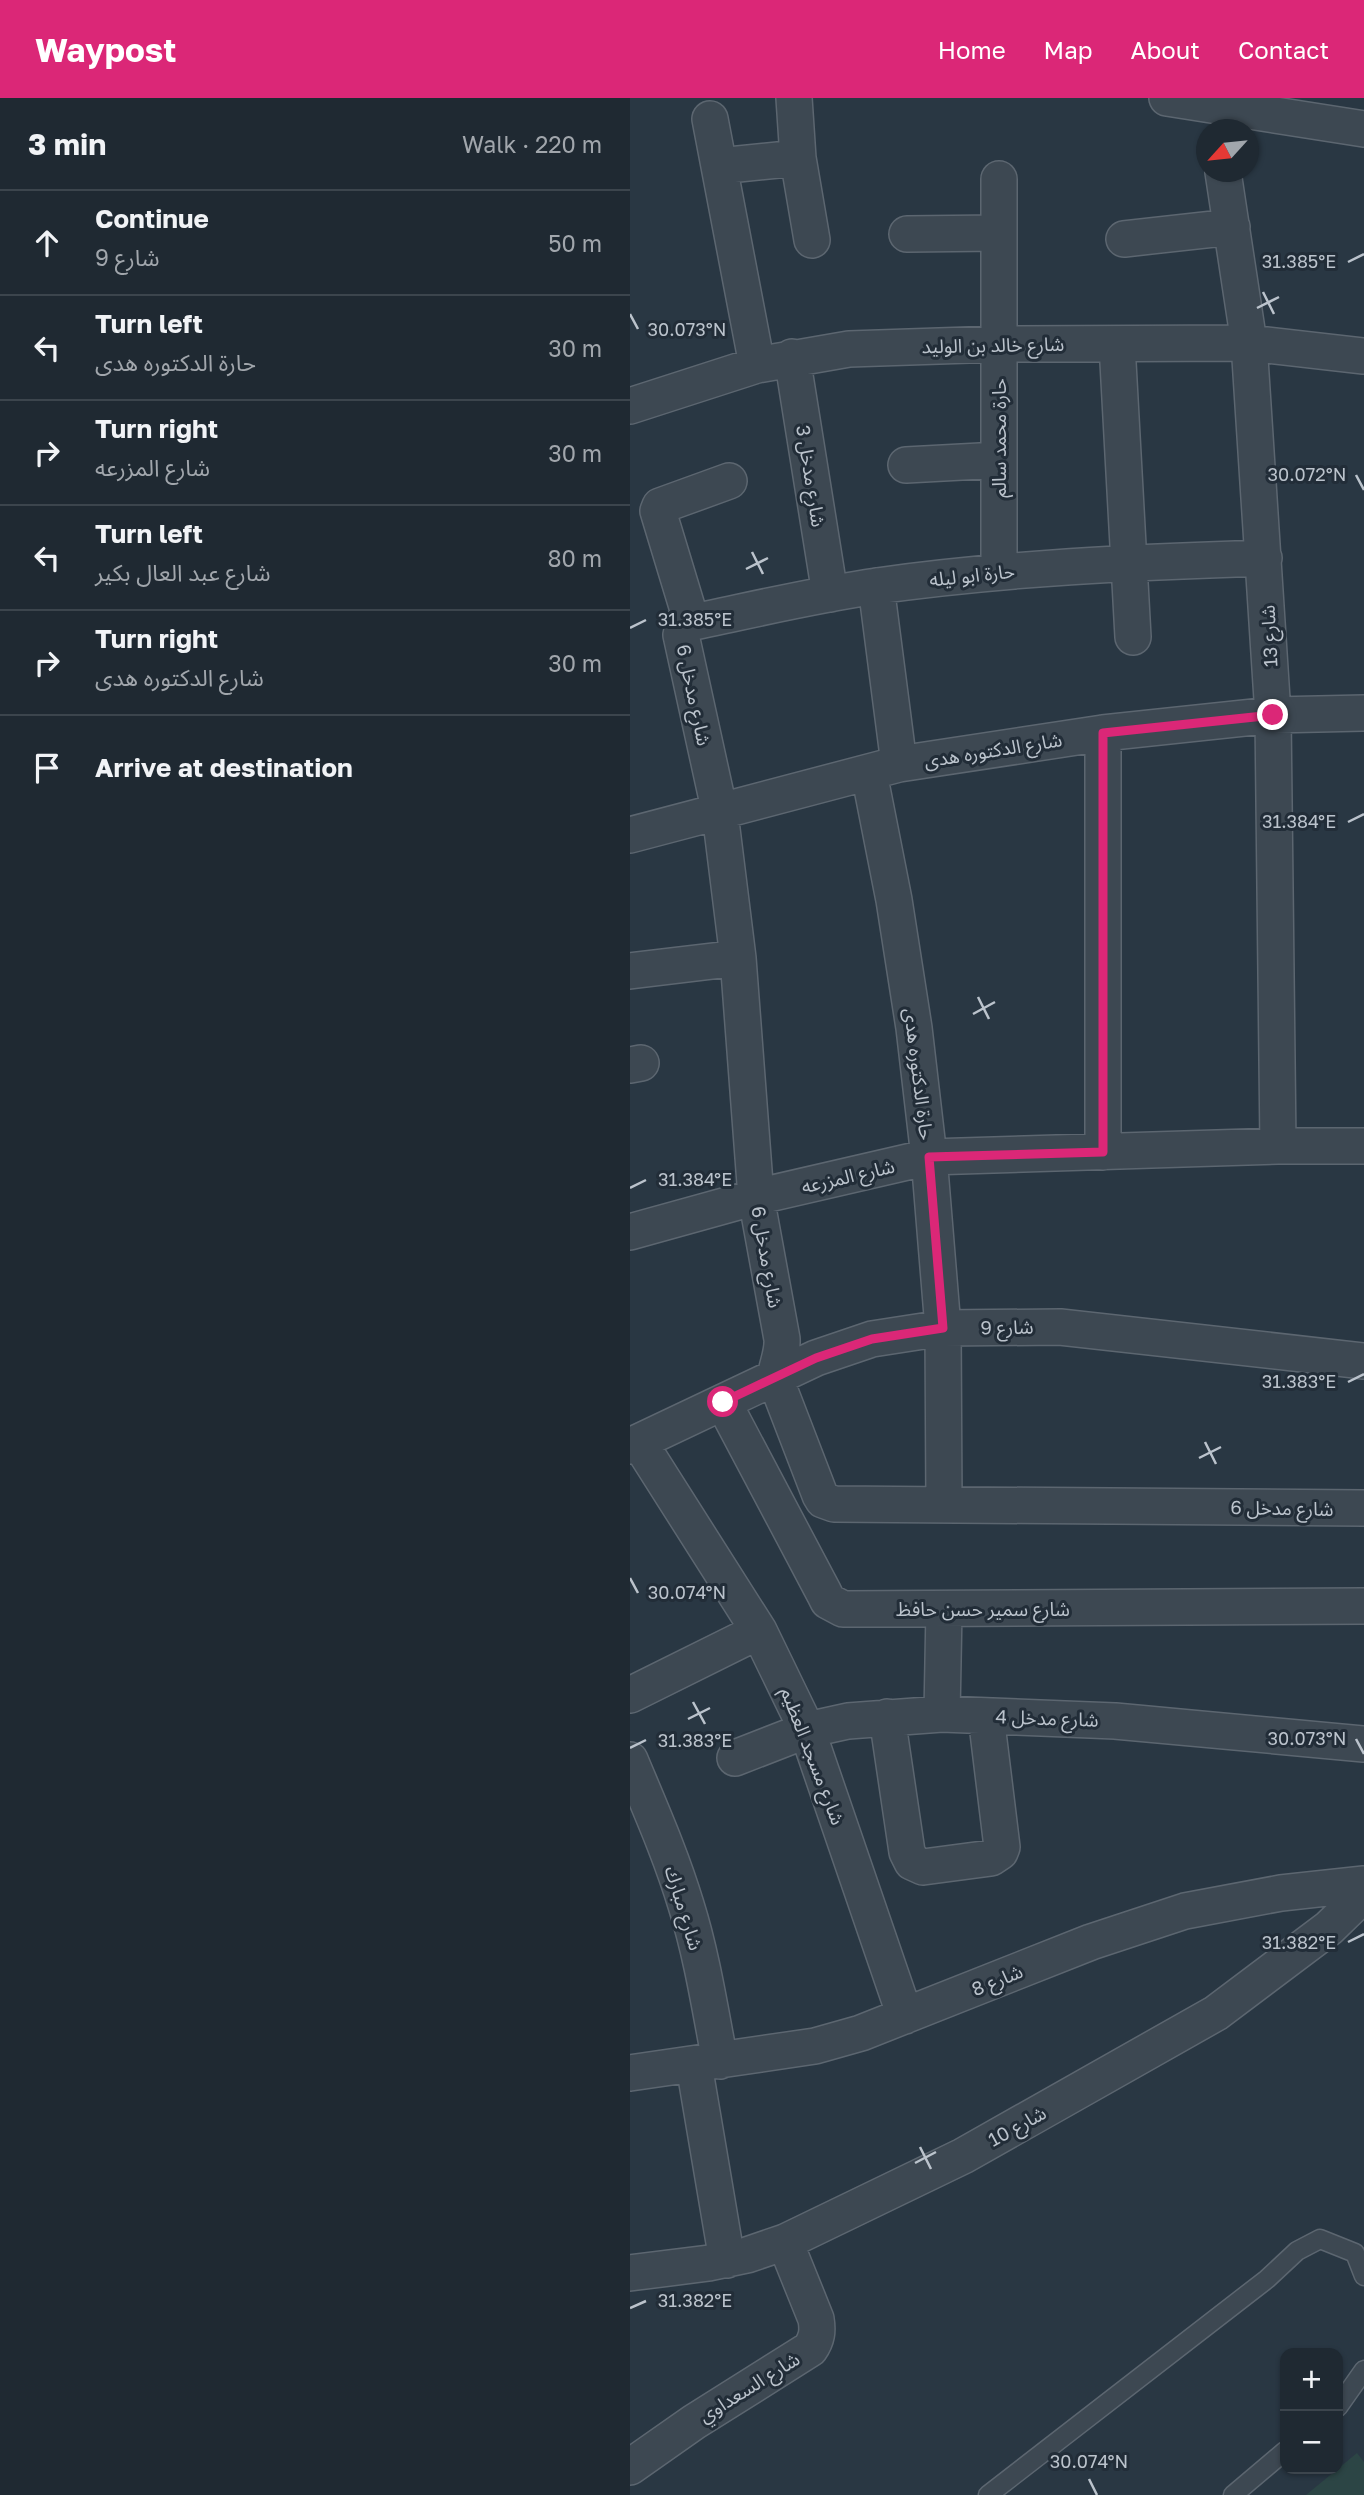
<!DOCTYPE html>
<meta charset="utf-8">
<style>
:root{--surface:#1f2932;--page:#2c353e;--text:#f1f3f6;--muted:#a1a6ac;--line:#3c454d;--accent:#db2777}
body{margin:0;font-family:"Golos Text","Noto Sans Arabic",sans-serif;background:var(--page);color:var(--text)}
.controls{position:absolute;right:21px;bottom:21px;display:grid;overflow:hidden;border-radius:14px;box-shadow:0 2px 5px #0004}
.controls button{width:63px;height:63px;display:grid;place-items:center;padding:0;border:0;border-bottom:2px solid var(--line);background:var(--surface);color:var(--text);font:35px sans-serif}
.compass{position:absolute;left:566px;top:21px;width:63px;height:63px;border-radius:50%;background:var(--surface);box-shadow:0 2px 5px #0004;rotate:243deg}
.stop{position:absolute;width:21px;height:21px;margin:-16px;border:5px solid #db2777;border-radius:50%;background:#fff}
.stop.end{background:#db2777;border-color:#fff;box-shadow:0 2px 7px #0008}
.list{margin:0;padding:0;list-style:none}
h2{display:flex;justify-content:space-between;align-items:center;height:91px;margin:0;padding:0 28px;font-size:30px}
h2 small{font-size:23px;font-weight:400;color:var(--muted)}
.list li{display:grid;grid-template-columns:46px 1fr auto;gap:21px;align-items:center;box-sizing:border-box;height:105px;padding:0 28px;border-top:2px solid var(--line)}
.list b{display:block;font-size:26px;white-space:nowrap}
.list p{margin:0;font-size:23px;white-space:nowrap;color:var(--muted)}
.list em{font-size:23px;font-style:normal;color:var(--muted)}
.icon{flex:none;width:38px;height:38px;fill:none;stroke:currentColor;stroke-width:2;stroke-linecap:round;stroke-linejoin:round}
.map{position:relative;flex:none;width:734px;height:2397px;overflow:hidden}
header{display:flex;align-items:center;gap:42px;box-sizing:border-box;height:98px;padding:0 35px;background:var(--accent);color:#fff}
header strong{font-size:33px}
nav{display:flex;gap:38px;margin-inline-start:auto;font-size:24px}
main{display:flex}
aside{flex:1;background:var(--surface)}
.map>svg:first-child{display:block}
.grass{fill:#2c4545}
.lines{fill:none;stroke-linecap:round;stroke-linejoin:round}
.service-casing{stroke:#5c6670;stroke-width:21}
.minor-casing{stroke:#5c6670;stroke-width:38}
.service{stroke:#3d4852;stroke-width:18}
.minor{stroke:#3d4852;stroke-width:35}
.route{stroke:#db2777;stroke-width:9}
.ticks{fill:none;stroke:#bbc3cc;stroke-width:2.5}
.labels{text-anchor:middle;stroke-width:6;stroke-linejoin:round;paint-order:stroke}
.street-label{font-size:19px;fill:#bbc3cc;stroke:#222d38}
.ticks-label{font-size:18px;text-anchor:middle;fill:#bbc3cc;stroke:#222d38;stroke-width:6;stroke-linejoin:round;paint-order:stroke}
</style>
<header>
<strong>Waypost</strong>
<nav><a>Home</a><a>Map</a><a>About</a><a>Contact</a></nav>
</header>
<main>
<aside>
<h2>3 min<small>Walk · 220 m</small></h2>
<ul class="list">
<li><svg class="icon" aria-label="ahead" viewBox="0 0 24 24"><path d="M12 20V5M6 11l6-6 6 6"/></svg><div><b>Continue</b><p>شارع 9</p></div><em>50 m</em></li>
<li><svg class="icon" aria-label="left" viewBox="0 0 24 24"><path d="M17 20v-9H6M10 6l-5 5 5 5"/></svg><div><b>Turn left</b><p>حارة الدكتوره هدى</p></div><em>30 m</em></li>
<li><svg class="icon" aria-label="right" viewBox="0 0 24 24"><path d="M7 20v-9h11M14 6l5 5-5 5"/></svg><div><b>Turn right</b><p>شارع المزرعه</p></div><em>30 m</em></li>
<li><svg class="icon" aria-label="left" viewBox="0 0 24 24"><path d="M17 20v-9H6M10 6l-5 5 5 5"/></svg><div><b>Turn left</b><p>شارع عبد العال بكير</p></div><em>80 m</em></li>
<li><svg class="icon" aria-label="right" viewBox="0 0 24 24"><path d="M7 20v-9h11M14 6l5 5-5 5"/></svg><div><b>Turn right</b><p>شارع الدكتوره هدى</p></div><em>30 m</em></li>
<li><svg class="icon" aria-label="arrive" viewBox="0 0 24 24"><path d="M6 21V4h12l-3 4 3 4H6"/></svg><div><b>Arrive at destination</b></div></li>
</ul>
</aside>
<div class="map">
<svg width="734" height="2397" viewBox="0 0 734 2397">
<rect width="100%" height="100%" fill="#293743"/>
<!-- grass -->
<path class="grass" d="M727,2355L734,2364V2397H676Z"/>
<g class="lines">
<!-- service casing -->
<g class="service-casing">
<path id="service" d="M708,2309L734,2272
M358,2397L637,2181L667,2153L690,2141L725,2155L734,2178
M603,2397L655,2353"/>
</g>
<!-- minor casing -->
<g class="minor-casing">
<path id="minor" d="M164,0L168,60L182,142
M537,0L734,31
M80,21L127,267
M89,68L168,60
M593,74L619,245L643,617L648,1048
M277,136L369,135
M494,141L602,129
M487,246L503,539
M162,259L200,496
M0,308L127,267L219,251L369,246L619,245L734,258
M276,367L369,362
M99,383L30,408L28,413L58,512L51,537L90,715L108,860L126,1099L152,1241C153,1255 147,1266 145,1280L190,1397L193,1402L204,1406L734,1410
M369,473V81
M246,488L269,666
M54,526C118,513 183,497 247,488C376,470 505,464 634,460
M239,675L264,802L284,930L299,1059L313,1230L314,1407
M0,737L269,666L473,635L643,617L734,615
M0,873L108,860
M0,967L11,965
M473,1054V635
M0,1134L126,1099L299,1059L648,1048H734
M93,1304L194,1495L198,1503L213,1511L734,1508
M9,1344L129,1533L177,1632L275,1918
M0,1348L186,1260L242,1241L313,1230L430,1229L734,1263
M0,1597L129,1533
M312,1616L314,1511
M257,1619L277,1754L282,1764L293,1769L361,1760L370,1754L372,1749L356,1618
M105,1660L177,1632L218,1623L312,1616L485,1623L734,1646
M0,1662C20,1710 41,1757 56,1807C72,1858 80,1911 90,1963
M64,1967L97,2162
M0,1975L185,1948L231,1935L461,1844L555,1813L651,1795L734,1786
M0,2175L79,2165L117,2157L155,2144L333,2058L586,1915L699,1830L734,1796
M0,2369L64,2324L180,2251C187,2241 188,2233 186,2221L155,2144"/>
</g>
<!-- service -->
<use href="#service" class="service"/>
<!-- minor -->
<use href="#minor" class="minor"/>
</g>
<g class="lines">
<!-- route -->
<path class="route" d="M93,1304L186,1260L242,1241L313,1230L299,1059L473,1054V635L643,617"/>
</g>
<!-- ticks -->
<path class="ticks" d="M718,164L734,156M633,194L644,216M627,210L649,199M0,216L8,231M726,377L734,392M122,454L133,476M116,471L138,460M0,530L16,522M718,724L734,716M348,899L359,921M343,916L365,904M0,1090L16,1082M718,1284L734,1276M575,1344L586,1366M569,1360L591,1349M0,1480L8,1495M63,1604L75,1626M58,1621L80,1610M726,1641L734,1656M0,1650L16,1642M718,1844L734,1836M290,2049L301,2071M285,2065L306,2054M0,2210L16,2203M459,2381L467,2397"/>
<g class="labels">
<!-- street labels -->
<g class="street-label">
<text transform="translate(363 247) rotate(-1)" y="7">شارع خالد بن الوليد</text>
<text transform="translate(369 340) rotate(-90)" y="7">حارة محمد سالم</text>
<text transform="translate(181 378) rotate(81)" y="7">شارع مدخل 3</text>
<text transform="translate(342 477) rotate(-6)" y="7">حارة ابو ليله</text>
<text transform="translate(639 538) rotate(-93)" y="7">شارع 13</text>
<text transform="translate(64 597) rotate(78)" y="7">شارع مدخل 6</text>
<text transform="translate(363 652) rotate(-9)" y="7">شارع الدكتوره هدى</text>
<text transform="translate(289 976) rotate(83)" y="7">حارة الدكتوره هدى</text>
<text transform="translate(218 1078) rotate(-13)" y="7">شارع المزرعه</text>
<text transform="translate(137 1159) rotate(80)" y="7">شارع مدخل 6</text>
<text transform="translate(377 1229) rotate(-1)" y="7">شارع 9</text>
<text transform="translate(652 1410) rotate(1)" y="7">شارع مدخل 6</text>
<text x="353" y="1518">شارع سمير حسن حافظ</text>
<text transform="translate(417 1620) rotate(2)" y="7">شارع مدخل 4</text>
<text transform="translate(183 1658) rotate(69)" y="7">شارع مسجد العظيم</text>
<text transform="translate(54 1810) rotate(73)" y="7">شارع مبارك</text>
<text transform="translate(367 1882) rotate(-22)" y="7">شارع 8</text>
<text transform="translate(387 2028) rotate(-29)" y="7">شارع 10</text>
<text transform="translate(119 2289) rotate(-32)" y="7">شارع السعداوي</text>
</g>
</g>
<g class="ticks-label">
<text x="669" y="170">31.385°E</text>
<text x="57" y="238">30.073°N</text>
<text x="677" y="383">30.072°N</text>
<text x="65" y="528">31.385°E</text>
<text x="669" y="730">31.384°E</text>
<text x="65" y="1088">31.384°E</text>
<text x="669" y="1290">31.383°E</text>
<text x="57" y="1501">30.074°N</text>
<text x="677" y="1647">30.073°N</text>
<text x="65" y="1649">31.383°E</text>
<text x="669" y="1851">31.382°E</text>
<text x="65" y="2209">31.382°E</text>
<text x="459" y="2370">30.074°N</text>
</g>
</svg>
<div class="controls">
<button>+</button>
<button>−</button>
</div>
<svg class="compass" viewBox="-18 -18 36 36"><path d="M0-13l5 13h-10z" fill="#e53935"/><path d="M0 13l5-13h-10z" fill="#a1a6ac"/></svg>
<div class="stop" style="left:93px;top:1304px"></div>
<div class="stop end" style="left:643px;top:617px"></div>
</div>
</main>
